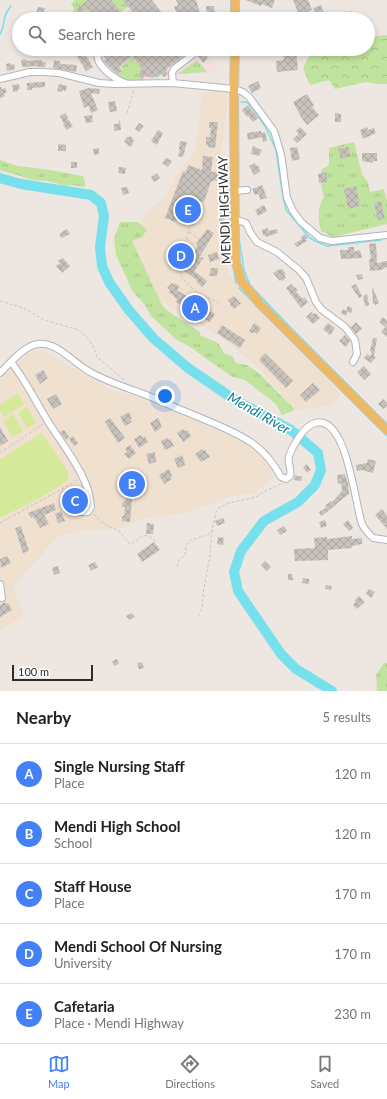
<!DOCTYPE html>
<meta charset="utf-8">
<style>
:root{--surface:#fff;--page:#f6f6f6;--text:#222;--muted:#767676;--line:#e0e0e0;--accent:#4581f6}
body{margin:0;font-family:Lato,sans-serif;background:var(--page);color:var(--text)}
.scale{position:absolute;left:12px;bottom:10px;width:81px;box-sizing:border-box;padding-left:4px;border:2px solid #2d2d2d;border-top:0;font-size:11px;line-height:14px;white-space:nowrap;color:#2d2d2d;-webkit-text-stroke:3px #fff;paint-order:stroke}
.you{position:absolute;left:165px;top:396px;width:14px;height:14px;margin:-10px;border:3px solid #fff;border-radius:50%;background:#1a73e8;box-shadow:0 0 0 6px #1a73e833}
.badge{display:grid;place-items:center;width:26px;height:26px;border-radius:50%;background:var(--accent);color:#fff;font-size:13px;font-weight:700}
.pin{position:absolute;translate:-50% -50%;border:2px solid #fff;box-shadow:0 1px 4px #0006}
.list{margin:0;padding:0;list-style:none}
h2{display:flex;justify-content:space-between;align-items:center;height:52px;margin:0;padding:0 16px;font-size:17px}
h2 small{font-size:13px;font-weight:400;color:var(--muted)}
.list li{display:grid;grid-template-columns:26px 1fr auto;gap:12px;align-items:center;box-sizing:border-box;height:60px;padding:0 16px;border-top:1px solid var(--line)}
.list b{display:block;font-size:15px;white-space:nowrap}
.list p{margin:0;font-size:13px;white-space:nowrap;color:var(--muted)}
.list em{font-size:13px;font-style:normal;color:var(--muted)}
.icon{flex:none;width:22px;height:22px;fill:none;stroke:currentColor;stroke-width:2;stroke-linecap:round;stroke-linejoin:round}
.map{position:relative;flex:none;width:387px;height:691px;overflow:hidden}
.search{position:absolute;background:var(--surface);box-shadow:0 2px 6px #0003;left:12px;right:12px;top:12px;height:44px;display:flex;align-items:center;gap:10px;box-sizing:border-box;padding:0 14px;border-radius:22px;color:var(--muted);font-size:15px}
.sheet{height:352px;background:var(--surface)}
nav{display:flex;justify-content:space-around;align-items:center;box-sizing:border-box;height:56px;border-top:1px solid var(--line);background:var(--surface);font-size:11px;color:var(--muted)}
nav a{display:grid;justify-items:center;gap:2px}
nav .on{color:var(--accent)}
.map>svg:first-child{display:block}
.education{fill:#efe0d0}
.medical{fill:#f4dee2}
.grass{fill:url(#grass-tufts)}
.park{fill:url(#park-crowns)}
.pitch{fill:#d4ea9a}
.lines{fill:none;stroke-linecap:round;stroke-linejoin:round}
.stream{stroke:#76e0ed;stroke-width:1.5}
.river{stroke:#76e0ed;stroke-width:10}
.building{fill:url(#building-cross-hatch)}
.minor-casing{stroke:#b0b5bd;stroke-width:8}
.major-casing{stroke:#c4c4c4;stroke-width:10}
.path{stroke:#c4c4c4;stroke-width:1;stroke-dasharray:3 2;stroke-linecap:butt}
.minor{stroke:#fff;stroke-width:6}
.major{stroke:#eeb965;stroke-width:8}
.labels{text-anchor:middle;stroke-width:3.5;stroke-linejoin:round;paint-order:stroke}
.street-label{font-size:13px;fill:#2d2d2d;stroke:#fff}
.water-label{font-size:14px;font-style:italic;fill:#107d96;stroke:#fff}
</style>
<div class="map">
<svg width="387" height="691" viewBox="0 0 387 691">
<defs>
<pattern id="grass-tufts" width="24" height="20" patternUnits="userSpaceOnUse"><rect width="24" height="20" fill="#c0e39e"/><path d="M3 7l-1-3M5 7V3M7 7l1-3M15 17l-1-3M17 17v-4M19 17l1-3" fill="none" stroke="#a5c388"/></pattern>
<pattern id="park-crowns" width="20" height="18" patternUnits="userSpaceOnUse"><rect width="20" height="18" fill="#c0e39e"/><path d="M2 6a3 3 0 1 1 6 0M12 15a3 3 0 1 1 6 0" fill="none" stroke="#a5c388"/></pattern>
<pattern id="building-cross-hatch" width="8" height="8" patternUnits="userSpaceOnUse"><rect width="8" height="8" fill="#c7c1bb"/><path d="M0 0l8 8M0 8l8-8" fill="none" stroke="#aba6a1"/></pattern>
</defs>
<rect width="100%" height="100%" fill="#eee6e0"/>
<!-- education -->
<path class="education" d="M229,90L217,185V238L230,276L254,290L341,395L331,405L295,410L256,365L226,341L191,318L158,300L132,241L146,213L166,196L179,171L195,152L202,93Z
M41,350L118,393L137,396L247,443L264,458L274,476L255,493L229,497L180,515H163L141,519L122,528L79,531L58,536L13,587L24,616L0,630V367L11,354Z"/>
<!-- medical -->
<path class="medical" d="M86,49H192L195,52L199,49H202L220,71L146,80L133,81L121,79L118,84L107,80Z"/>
<!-- grass -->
<path class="grass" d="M75,0H136L113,19H68L74,9L71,4Z
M130,10L137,19H127L124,15Z
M142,49L148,53L134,60L143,69V80C133,80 124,81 116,75L123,70L120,67Z
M197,60L207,72L177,74L178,73Z
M354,142L362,174L368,182L370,192L384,189L387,201V224L333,237L321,231C318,217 317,209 324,197L321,186V170L329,165V148Z
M0,160L17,166L44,169L83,176L85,182V187L72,185L66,186L48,181L33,180L0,170Z
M120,222H138L147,230L142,237L132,241L162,305L168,311L200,332V335L218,343L224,353L233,357L236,363L247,365L260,374L295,410L282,415L276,404L245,380L233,377L215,365L189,346L177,340L151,316L145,305L133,292L116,255L114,239Z
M384,663H387V691H376L377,688L376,675Z"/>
<!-- park -->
<path class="park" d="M387,35V84H378L365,82L335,89L329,80L310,85L303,68L310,55L315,49H368V37Z"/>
<!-- pitch -->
<path class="pitch" d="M18,393L24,404L4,417L0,410V405Z
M27,407L36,423L27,428L18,413Z
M13,414L23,431L13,437L3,421Z
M42,433L68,472V481L36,500L0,518V459Z"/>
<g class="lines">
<!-- stream -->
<path class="stream" d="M0,34C7,22 0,20 11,6
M157,77L162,73
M241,102H246L250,105L265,126L276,150L283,197L286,210L310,238L315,241L327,246L381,240
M229,190L232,262
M239,238L244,270L250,285L291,328L387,424
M233,266L236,283
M239,288L253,302
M341,390L346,395
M352,401L387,436"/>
<!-- river -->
<path class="river" d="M0,178L21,184L91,195L101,203L104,216L100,247L102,266L109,282L128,309L153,338L188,368L235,400L291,430L318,453L321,470L315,485L298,502L264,521L241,551L234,572L238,591L281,654L296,669L332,691"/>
</g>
<!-- building -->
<path class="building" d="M88,0H111L126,19H97L87,8L80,14L76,10Z
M123,0H152L167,19H138Z
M176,0H196L201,16L194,18L193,15L191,16V14L179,19L174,7L178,5Z
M246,0H275L272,8L262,4L261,6Z
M293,0H308L312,10L299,15Z
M321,5L326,19H318L313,8Z
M206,6H214L215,19H207Z
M38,7L45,8L43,15L36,13Z
M352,11L353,13H354L357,19H347L345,13Z
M82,49L93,67L86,71L75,53Z
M100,49H192L166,70L168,74L164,77L161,73L153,78L146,76L142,79L139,72L142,69L132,56L119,67L122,71L117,74L105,63L103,61L106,59L102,54Z
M192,49H201L208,58L203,63Z
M289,49H296L298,70L277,72L276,61L284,60L283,53L288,52Z
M26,59V61L42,60V62H46L45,67H37V66L22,67L21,60Z
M54,60L60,61V63L61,64L77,65L76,72L53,68Z
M10,63L11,65L14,64L15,69L7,71L6,64Z
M258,81L261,88L252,93L248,86Z
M42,82H45V87L32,88V90H27V83Z
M19,84L20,89H18V91L13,92L12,85Z
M59,84L67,86L66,91L62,90V92L57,91Z
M0,86L2,89L5,88L7,92L4,94L5,96L1,98L0,96Z
M89,88L100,89L99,94L91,93L98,110L91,113L89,106L84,108L79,91Z
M307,94L314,106L312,107L319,115L307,125L301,117L293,102Z
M115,101L117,111L110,112L108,102Z
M248,105L258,118L253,122L248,116L247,117L242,110Z
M65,113L68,117L67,118L73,126L67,130L63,125L64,124L60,116Z
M335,113L341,114V122H335Z
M92,115L93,122L86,123L84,116Z
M120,120L121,130L114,131V124H118Z
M209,122H218L215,148L208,147V145L206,144V137H210L211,128H209Z
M139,123L144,126L139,132L135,129Z
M300,127L307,134L297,143L293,139L299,134L296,131Z
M367,127L368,130L374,128L376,133L363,139L360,130Z
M158,130L163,133L157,145L151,141Z
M261,131V133L265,132L267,141L263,142L262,137L248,140L247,133Z
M130,136L133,138L132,140L134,141L131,147L124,142L127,137H129Z
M180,141L187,142L183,157L178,156L180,149H179Z
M58,144L66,145V151H58Z
M253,146L262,150L259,156L251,154Z
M297,147L300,159L292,161L290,148Z
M348,147L351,156L341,159L338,149Z
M99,148V154L94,155L93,149Z
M362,153H377V161H373V163L362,161Z
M203,156L213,157L211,172L226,171V179L211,181L204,202L199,201L190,219L179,214L176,222L165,218L183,171L186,172L188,165L202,170Z
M166,158L172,161L168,167L162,163Z
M71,162H77V168H71Z
M255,163L256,166L258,165L260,170L259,171L260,172L254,175L249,166Z
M119,167L126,168L125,174L118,173Z
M327,172V182L319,183L318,174Z
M157,173L160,178L154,182L151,177Z
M262,185L267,198L260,200L259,194L255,195L252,189Z
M356,186L360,206L348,209L344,189Z
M127,187L129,193L123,195L121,188Z
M381,201L385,219L378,220L374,203Z
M264,205L267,211L258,216L255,210Z
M220,217L225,219L223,225L218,223Z
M268,228V231L277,229L278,233L265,237V235H263L262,230Z
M67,229L70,234L62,238L59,234Z
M207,229L214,233L199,258L204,257L198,266L193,267H197L194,271L207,281L202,287L196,281L197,280L184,271L186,267L184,266L198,245L196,244Z
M305,234L308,238L305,239L307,241L297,247L294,244L302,239L301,237Z
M376,243L377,263L387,261V267L381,270L370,271L369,259H371L369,244Z
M348,247H354V252L360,250L362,258L341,259L340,250H348Z
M217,252L219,259L210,262L208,255Z
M63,258L70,266L62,273L56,266L60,263L58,261Z
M211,268H218L217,276H209Z
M279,269L280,270L282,269L286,274L284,275L286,278L282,281L281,279L280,281L273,273Z
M362,274L363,279L358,280L356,275Z
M172,283L174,285L175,283L180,287L177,290L215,314L210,322L176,302L177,299L169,292L170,290L167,288Z
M291,284L298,290L296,292L303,299L304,297L308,302L301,308L286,288Z
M356,284L362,296L359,298L351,286Z
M372,286L379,303L375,305V303L373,304Z
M367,294L369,305L365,306L363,296Z
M234,296L241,303L234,309L230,305L231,304L228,300Z
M348,306L352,308V310L351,313L347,312L346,316L341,313L343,309L346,311Z
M311,312L313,314L315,313L320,318L313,324L306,317Z
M383,317L387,321V324L385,327L379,322Z
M356,322L362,329L356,334L351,327Z
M254,323L261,328L257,334L254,332L252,333L249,331Z
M328,323L335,328L330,335L323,329Z
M222,325L245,340L240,348L217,333Z
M387,325V337L381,332Z
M345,335L350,341L346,347L339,341Z
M373,338H377L374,356L376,357L371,363L364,358L367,354L370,356L372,354L370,351Z
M265,353L293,381L286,388L259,360Z
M364,366L371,374L364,380L357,372Z
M43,370L48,378L40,384L35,375Z
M313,383L320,390L306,402L300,395Z
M56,394L62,404L53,409L47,399Z
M383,399L387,403V406L383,409L378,404Z
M129,412L132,418L130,420L132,422L125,426L120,417Z
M110,418L125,438L118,443L105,422Z
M158,418L162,427L155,432L150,423Z
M0,427L8,441L0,446Z
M183,429L185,431L187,430L191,436L183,442L177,433Z
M64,430L69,437L66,440L60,432Z
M141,435L143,438L145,436L148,442L139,448L134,439Z
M73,436L78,443L74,446L69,439Z
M167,438L168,440L170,439L174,446L165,450L161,441Z
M130,445L136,453L129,459L124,454L127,452L125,449Z
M202,449L203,451L205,450L210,457L201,462L195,454Z
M155,452L156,462L149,464L146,454Z
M182,455L185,462H184L185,465L178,468L174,459Z
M368,459L376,461L373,473L362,470L357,471L356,465L367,463Z
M307,464L311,470L307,473L303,467Z
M169,469L172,476L170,477L172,479L164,484L159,475Z
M345,474L348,483L349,495H347L327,512L321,516L319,512L327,507L325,506L331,501L332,502L342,491L341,483L338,484L337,475Z
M295,475L302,477L301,481L294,480Z
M77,492L85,504L80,507H77L75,504L73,505L71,502L70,503L66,499Z
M126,498H132L130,522L122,521V516H124L125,507H122L123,501L125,502Z
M54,503L56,510L44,515L49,524L40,528L34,517L31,518L28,513Z
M382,509L387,516V529L375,515Z
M61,511L65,521L58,523L55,514Z
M223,518L225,523L217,526L215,521Z
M325,520L327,526L321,528L319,522Z
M348,520L353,528L349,531L343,524Z
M147,523L154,524L153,534H146Z
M21,526L29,551L23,553L15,528Z
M284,526L287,531L280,535L277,530Z
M352,536V539L362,538V544L352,546V548L328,550V560L295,561L294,549L315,548L314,538L327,537V539Z
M218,537L224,538L223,545L217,544Z
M154,542L160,550L142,562L137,554Z
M7,556L11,563L1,568L0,559Z
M265,561L271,567L267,571L261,565Z
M95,562L98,567L91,571L88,565Z
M58,566L60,573L54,575L52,568Z
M288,574H292L293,580H288Z
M303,578L309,579V584L302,583Z
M326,585L332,586L331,590L325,589Z
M369,589L375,592L371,598L366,594Z
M359,596L365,602L357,609L353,605L356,602L354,601Z
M5,602L6,604L8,603L12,610L0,617V605Z
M132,613L135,617L129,620L126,616Z
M117,659L119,664L114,666L112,661Z
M142,662L144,668L139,669L137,663Z"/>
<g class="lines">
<!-- minor casing -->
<g class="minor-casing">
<path id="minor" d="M95,49C98,53 97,58 99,62C104,71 115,79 125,83
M0,79L30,72H44L59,73L99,83L114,84L173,83L234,89L243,92L249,97L274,131L281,154L287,198L293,211L301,222L320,238L332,241L387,235
M173,83L172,73L174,69L192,55
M234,191L247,190
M234,219L246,223L250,232L257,242L277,252L299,270L306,278L316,302L321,309L345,327L355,340L357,354L353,362
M11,362C26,381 36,402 49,423C64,447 90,478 91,507L88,512C79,513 72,511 65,505
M0,373C9,364 25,345 38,344C58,342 73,363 90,372C106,381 124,387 141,393C157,399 173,407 189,413C210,422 233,430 252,443C265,452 274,464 281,477L286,479L290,476C292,469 287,462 289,456C293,445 304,426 315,423C347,414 355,505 362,524C364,529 369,534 373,538L387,540
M0,584L2,598"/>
</g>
<!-- major casing -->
<g class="major-casing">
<path id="major" d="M235,0V19
M235,49L234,89L235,244L236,263L242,282L260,304L387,430"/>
</g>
<!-- path -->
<path class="path" d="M135,3L149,19
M86,9L88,10L100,1
M137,63L153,51
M127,113L134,90
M194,224L189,227C187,239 177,265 182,276C186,288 208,298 219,303
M189,232L199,239
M187,239L194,245
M0,301L24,308L44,320L79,330L87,337L94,348L97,357L124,380
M0,453L43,424
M94,514L99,520L108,526L118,530L129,543L132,544L144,535L148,536L157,542
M0,523L69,485L78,479
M177,567L179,560L185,555L186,545L191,540L208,535L212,530
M198,616L202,608L203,594L210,555L212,530L216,512L219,508L229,503L256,497L265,491L281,484"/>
<!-- minor -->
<use href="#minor" class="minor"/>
<!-- major -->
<use href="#major" class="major"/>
</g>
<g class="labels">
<!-- street labels -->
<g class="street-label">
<text transform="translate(224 210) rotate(-92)" y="5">MENDI HIGHWAY</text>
</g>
<!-- water labels -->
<g class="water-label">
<text transform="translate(259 413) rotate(30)" y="5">Mendi River</text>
</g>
</g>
</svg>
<div class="scale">100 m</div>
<div class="you"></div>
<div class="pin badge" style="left:195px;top:308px">A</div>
<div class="pin badge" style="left:132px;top:484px">B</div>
<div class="pin badge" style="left:75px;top:501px">C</div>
<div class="pin badge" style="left:181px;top:256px">D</div>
<div class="pin badge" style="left:188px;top:210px">E</div>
<div class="search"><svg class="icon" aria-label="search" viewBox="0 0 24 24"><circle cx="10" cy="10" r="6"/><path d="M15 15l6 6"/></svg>Search here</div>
</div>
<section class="sheet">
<h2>Nearby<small>5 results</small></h2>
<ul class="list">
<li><span class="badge">A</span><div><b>Single Nursing Staff</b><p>Place</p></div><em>120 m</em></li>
<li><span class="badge">B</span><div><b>Mendi High School</b><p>School</p></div><em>120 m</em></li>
<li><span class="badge">C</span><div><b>Staff House</b><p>Place</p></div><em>170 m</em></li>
<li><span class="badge">D</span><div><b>Mendi School Of Nursing</b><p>University</p></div><em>170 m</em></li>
<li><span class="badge">E</span><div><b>Cafetaria</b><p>Place · Mendi Highway</p></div><em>230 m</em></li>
</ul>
</section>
<nav>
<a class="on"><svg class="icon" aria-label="map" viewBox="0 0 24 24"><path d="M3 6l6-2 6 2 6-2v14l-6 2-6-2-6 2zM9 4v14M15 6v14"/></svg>Map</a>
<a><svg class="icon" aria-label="directions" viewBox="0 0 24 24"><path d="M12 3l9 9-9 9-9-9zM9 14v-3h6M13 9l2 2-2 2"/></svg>Directions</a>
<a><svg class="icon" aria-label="saved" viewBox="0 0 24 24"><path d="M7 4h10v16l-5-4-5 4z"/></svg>Saved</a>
</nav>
